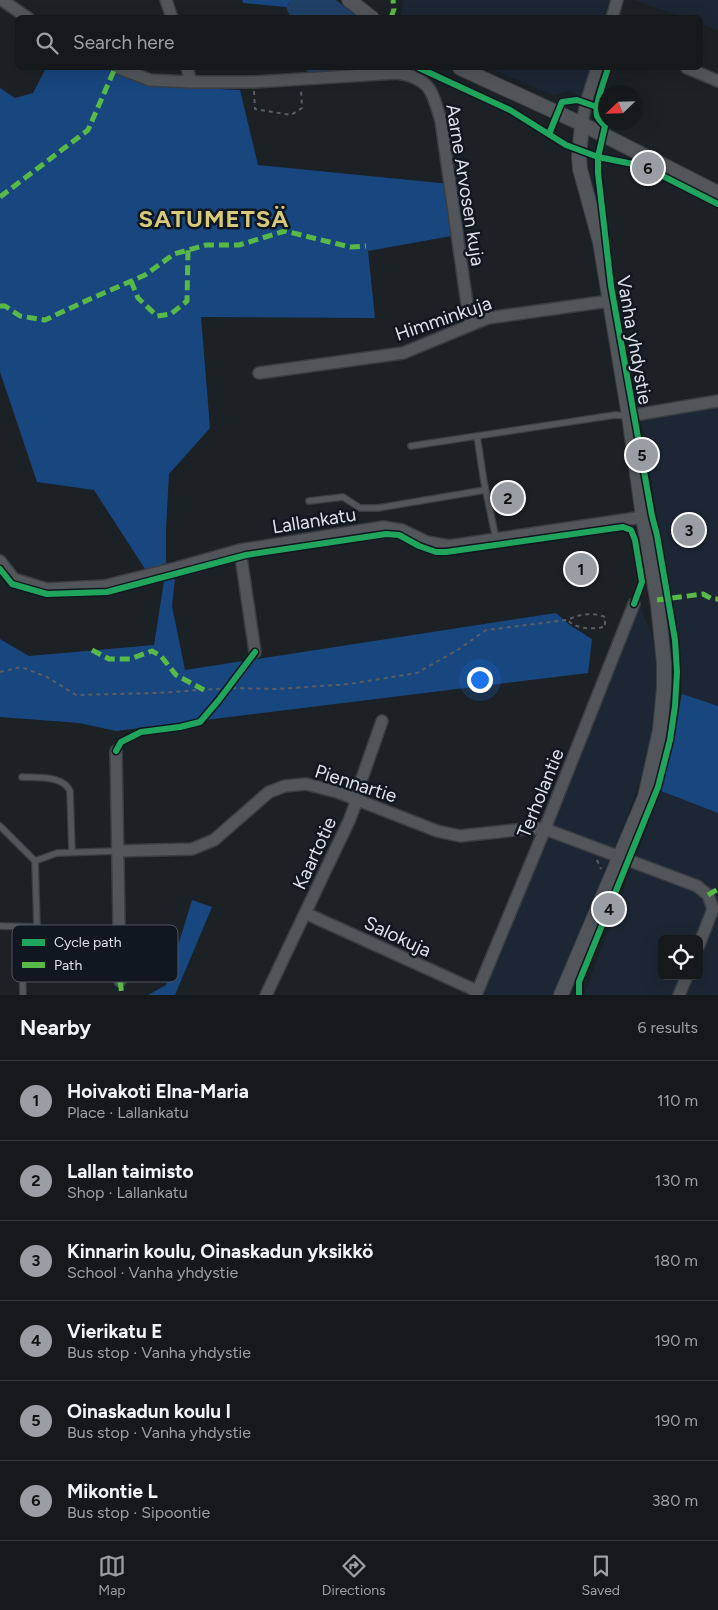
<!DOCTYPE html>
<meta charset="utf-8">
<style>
:root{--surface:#15191c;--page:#222629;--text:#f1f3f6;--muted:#9da0a3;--line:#34383b;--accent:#999ea4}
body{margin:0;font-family:Figtree,sans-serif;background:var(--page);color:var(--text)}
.controls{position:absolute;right:15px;bottom:15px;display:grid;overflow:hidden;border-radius:8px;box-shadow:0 5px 20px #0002}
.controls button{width:45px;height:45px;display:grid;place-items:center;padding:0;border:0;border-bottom:1px solid var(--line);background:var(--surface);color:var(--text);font:25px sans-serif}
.compass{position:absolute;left:598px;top:85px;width:45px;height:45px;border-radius:50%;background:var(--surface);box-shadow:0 5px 20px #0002;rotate:247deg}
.you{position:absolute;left:479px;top:679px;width:18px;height:18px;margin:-12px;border:4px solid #fff;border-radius:50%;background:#1a73e8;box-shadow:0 0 0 8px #1a73e833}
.badge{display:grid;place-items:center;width:32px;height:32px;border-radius:50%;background:var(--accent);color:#111;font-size:16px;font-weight:700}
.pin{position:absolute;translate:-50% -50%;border:2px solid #fff;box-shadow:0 1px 5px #0006}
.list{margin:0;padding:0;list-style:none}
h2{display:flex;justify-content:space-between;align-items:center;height:65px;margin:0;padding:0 20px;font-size:21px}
h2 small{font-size:16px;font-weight:400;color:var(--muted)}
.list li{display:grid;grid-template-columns:32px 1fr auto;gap:15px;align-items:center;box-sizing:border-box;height:80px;padding:0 20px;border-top:1px solid var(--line)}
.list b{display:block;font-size:19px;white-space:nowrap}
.list p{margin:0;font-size:16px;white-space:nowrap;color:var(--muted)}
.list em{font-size:16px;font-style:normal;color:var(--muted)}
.icon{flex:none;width:28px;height:28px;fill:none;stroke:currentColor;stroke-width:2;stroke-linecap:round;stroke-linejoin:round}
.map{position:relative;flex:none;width:718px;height:995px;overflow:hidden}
.search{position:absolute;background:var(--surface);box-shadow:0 5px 20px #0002;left:15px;right:15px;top:15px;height:55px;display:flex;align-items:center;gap:12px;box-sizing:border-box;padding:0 18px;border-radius:8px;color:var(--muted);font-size:19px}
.sheet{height:545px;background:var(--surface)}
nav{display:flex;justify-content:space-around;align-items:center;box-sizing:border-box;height:70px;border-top:1px solid var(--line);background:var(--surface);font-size:14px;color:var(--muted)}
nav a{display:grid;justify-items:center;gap:2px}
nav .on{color:var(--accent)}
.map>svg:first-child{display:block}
.built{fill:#1d2634;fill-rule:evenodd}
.green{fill:#204068}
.forest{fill:#18467f}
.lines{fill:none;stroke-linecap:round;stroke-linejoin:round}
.service-casing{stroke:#3a3e42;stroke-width:8}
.minor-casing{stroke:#3a3e42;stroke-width:14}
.tertiary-casing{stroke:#3a3e42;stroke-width:16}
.path{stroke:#5a5d61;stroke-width:2;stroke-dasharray:4 4;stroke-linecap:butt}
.service{stroke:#525559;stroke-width:5.5}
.minor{stroke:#525559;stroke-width:11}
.tertiary{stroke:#525559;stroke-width:14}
.quiet{stroke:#58b947;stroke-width:5;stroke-dasharray:10 5;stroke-linecap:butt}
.cycleway-casing{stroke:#101720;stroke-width:9}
.cycleway{stroke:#20a55d;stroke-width:6}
.labels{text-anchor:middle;stroke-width:5;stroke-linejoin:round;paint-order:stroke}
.street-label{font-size:19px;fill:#dce1e8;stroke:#101720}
.district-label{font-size:24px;font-weight:bold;letter-spacing:1px;fill:#d7ca7c;stroke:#101720}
.key{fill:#101720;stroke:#4d545c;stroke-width:1}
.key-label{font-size:14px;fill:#dce1e8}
</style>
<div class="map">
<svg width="718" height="995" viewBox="0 0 718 995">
<rect width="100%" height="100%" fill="#1c2126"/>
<!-- built -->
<path class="built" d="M403,0H609L604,17H401Z
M634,0H718V30L701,24L700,18L683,17Z
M489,68H590L581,96L569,91L553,95Z
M718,407V706L682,694L678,641L641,419Z
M640,606L656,647L660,698L651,750L628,814L554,995H483L612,673Z
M661,791L718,813V995H584ZM662,939H699V976H662Z"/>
<!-- green -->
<path class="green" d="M291,0H336L358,17H290L286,7Z
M306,68H388L384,74L309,78Z"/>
<!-- forest -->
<path class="forest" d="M242,0H291L286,7L243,3Z
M46,68H105L117,74L149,86L240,90L258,165L450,184L457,235L368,251L375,318L201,317L210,428L169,474L166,529V565L145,569L94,490L37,482L0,372V88L15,98L33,93Z
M175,579L172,606L185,670L556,613L571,626L592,639L588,673L116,731L79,723L0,717V639L29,656L154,645L164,581Z
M682,694L718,706V813L661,791Z
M192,900L212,907L175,995H148L166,985Z"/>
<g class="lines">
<!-- service casing -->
<g class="service-casing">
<path id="service" d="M477,436L484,482L496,539
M411,446L615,415L629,416
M309,501L343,497L360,508H378L485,490
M22,777C38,778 63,775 70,791L72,852
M0,826L35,861L37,927L0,926
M35,861L57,853L117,851
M23,995L22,949L23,947L37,945V927"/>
</g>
<!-- minor casing -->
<g class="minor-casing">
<path id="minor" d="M2,0L28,18
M166,0L172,18
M612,18L617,0
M119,68L150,80L191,82H253L398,73L400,68
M187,68L191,82
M687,68L718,81
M398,73C431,79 432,91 441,121L470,325
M582,124L586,103L597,68
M259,373L403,353L488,318L609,301
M629,416L718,401
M240,550L255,652
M0,561L14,579L47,589L104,586L176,568L240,550L383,527L402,530L427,542L449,546L643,517
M116,751L120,981
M117,851L192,849L214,840L269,792L285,786L306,784L337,792L437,831L460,836L534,828L545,829L697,886L708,895L713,909L699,945
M305,913L477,991
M266,995L349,821L357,800L361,781L382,721
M476,995L542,836L634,604
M679,995L687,976"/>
</g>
<!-- tertiary casing -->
<g class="tertiary-casing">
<path id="tertiary" d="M349,0L372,18
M460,68L582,124L718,193
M561,995L645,797L660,730L664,688V663L658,605L643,517L629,416L600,242L580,169L579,157L582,124"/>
</g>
<!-- path -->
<path class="path" d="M254,91L255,109L291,115L302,108L301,89
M0,672L21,667L47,677L76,695L157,693L230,688L278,689L349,684L417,673L459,649L486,630L567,620C580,614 592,612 605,617V627C591,629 579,630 567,620
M597,860L601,869"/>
<!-- service -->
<use href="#service" class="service"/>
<!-- minor -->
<use href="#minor" class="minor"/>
<!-- tertiary -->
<use href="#tertiary" class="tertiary"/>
<!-- quiet -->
<path class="quiet" d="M391,18L394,9L393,0
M0,197L88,130L115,68
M131,281L138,298L157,316L171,314L187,301L188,250
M0,306H5L20,316L45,320L90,299L145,275L174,254L206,245H239L285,231L350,247L366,246
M657,600L703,594L712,599H718
M92,650L109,659H130L152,651L161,656L176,675L204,690
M708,895L718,889
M120,981L122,995"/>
<!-- cycleway casing -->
<g class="cycleway-casing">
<path id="cycleway" d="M419,68L510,110L566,145L598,157L643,166L718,204
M549,134L562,102L577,100L597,107
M0,569L12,584L47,594L107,592L246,555L386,534L399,535L419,546L436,552H446L623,527L631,530L635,540L642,582L634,604
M116,751L121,742L141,732L180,727L200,722L218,701L255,652
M579,995V982L658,787L670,740L675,706L677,672L675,640L657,535L652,516L611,286L598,173V157L605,126C602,123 599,120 597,116C594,106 605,79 608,68"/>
</g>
<!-- cycleway -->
<use href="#cycleway" class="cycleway"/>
</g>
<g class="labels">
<!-- street labels -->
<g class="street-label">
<text transform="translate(466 185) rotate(81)" y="7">Aarne Arvosen kuja</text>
<text transform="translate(443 318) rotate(-19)" y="7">Himminkuja</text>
<text transform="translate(635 340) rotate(80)" y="7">Vanha yhdystie</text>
<text transform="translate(314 520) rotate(-9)" y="7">Lallankatu</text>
<text transform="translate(356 783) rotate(18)" y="7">Piennartie</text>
<text transform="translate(540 793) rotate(-68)" y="7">Terholantie</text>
<text transform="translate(314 853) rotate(-65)" y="7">Kaartotie</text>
<text transform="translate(398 936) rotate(25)" y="7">Salokuja</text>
</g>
<!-- district labels -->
<g class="district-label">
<text x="214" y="227">SATUMETSÄ</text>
</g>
</g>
<!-- legend -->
<rect x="12" y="925" width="166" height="57" rx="8" class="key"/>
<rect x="22" y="939" width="23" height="7" fill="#20a55d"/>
<rect x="22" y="962" width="23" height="6" fill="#58b947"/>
<g class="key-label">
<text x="54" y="947">Cycle path</text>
<text x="54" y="970">Path</text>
</g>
</svg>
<div class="controls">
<button><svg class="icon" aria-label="locate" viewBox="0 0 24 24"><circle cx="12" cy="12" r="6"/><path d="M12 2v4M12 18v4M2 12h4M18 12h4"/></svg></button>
</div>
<svg class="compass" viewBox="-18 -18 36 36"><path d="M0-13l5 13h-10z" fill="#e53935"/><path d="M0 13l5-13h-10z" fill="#9da0a3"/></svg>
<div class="you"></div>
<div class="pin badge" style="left:581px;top:569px">1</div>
<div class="pin badge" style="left:508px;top:498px">2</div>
<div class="pin badge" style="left:689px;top:530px">3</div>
<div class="pin badge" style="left:609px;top:909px">4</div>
<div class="pin badge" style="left:642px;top:455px">5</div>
<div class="pin badge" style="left:648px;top:168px">6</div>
<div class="search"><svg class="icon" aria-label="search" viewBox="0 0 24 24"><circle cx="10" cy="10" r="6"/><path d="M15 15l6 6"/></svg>Search here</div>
</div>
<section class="sheet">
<h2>Nearby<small>6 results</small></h2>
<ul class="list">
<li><span class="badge">1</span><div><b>Hoivakoti Elna-Maria</b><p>Place · Lallankatu</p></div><em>110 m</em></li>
<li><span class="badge">2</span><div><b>Lallan taimisto</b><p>Shop · Lallankatu</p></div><em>130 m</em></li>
<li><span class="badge">3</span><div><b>Kinnarin koulu, Oinaskadun yksikkö</b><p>School · Vanha yhdystie</p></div><em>180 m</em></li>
<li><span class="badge">4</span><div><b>Vierikatu E</b><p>Bus stop · Vanha yhdystie</p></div><em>190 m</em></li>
<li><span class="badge">5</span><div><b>Oinaskadun koulu I</b><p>Bus stop · Vanha yhdystie</p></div><em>190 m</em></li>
<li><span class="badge">6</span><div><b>Mikontie L</b><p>Bus stop · Sipoontie</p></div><em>380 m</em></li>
</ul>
</section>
<nav>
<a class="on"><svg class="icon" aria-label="map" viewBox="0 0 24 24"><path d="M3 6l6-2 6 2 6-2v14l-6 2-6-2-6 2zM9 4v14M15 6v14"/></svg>Map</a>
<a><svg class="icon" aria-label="directions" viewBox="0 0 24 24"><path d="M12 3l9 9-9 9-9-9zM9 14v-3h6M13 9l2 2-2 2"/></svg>Directions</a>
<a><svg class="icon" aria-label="saved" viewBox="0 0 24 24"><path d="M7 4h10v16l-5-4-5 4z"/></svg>Saved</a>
</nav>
